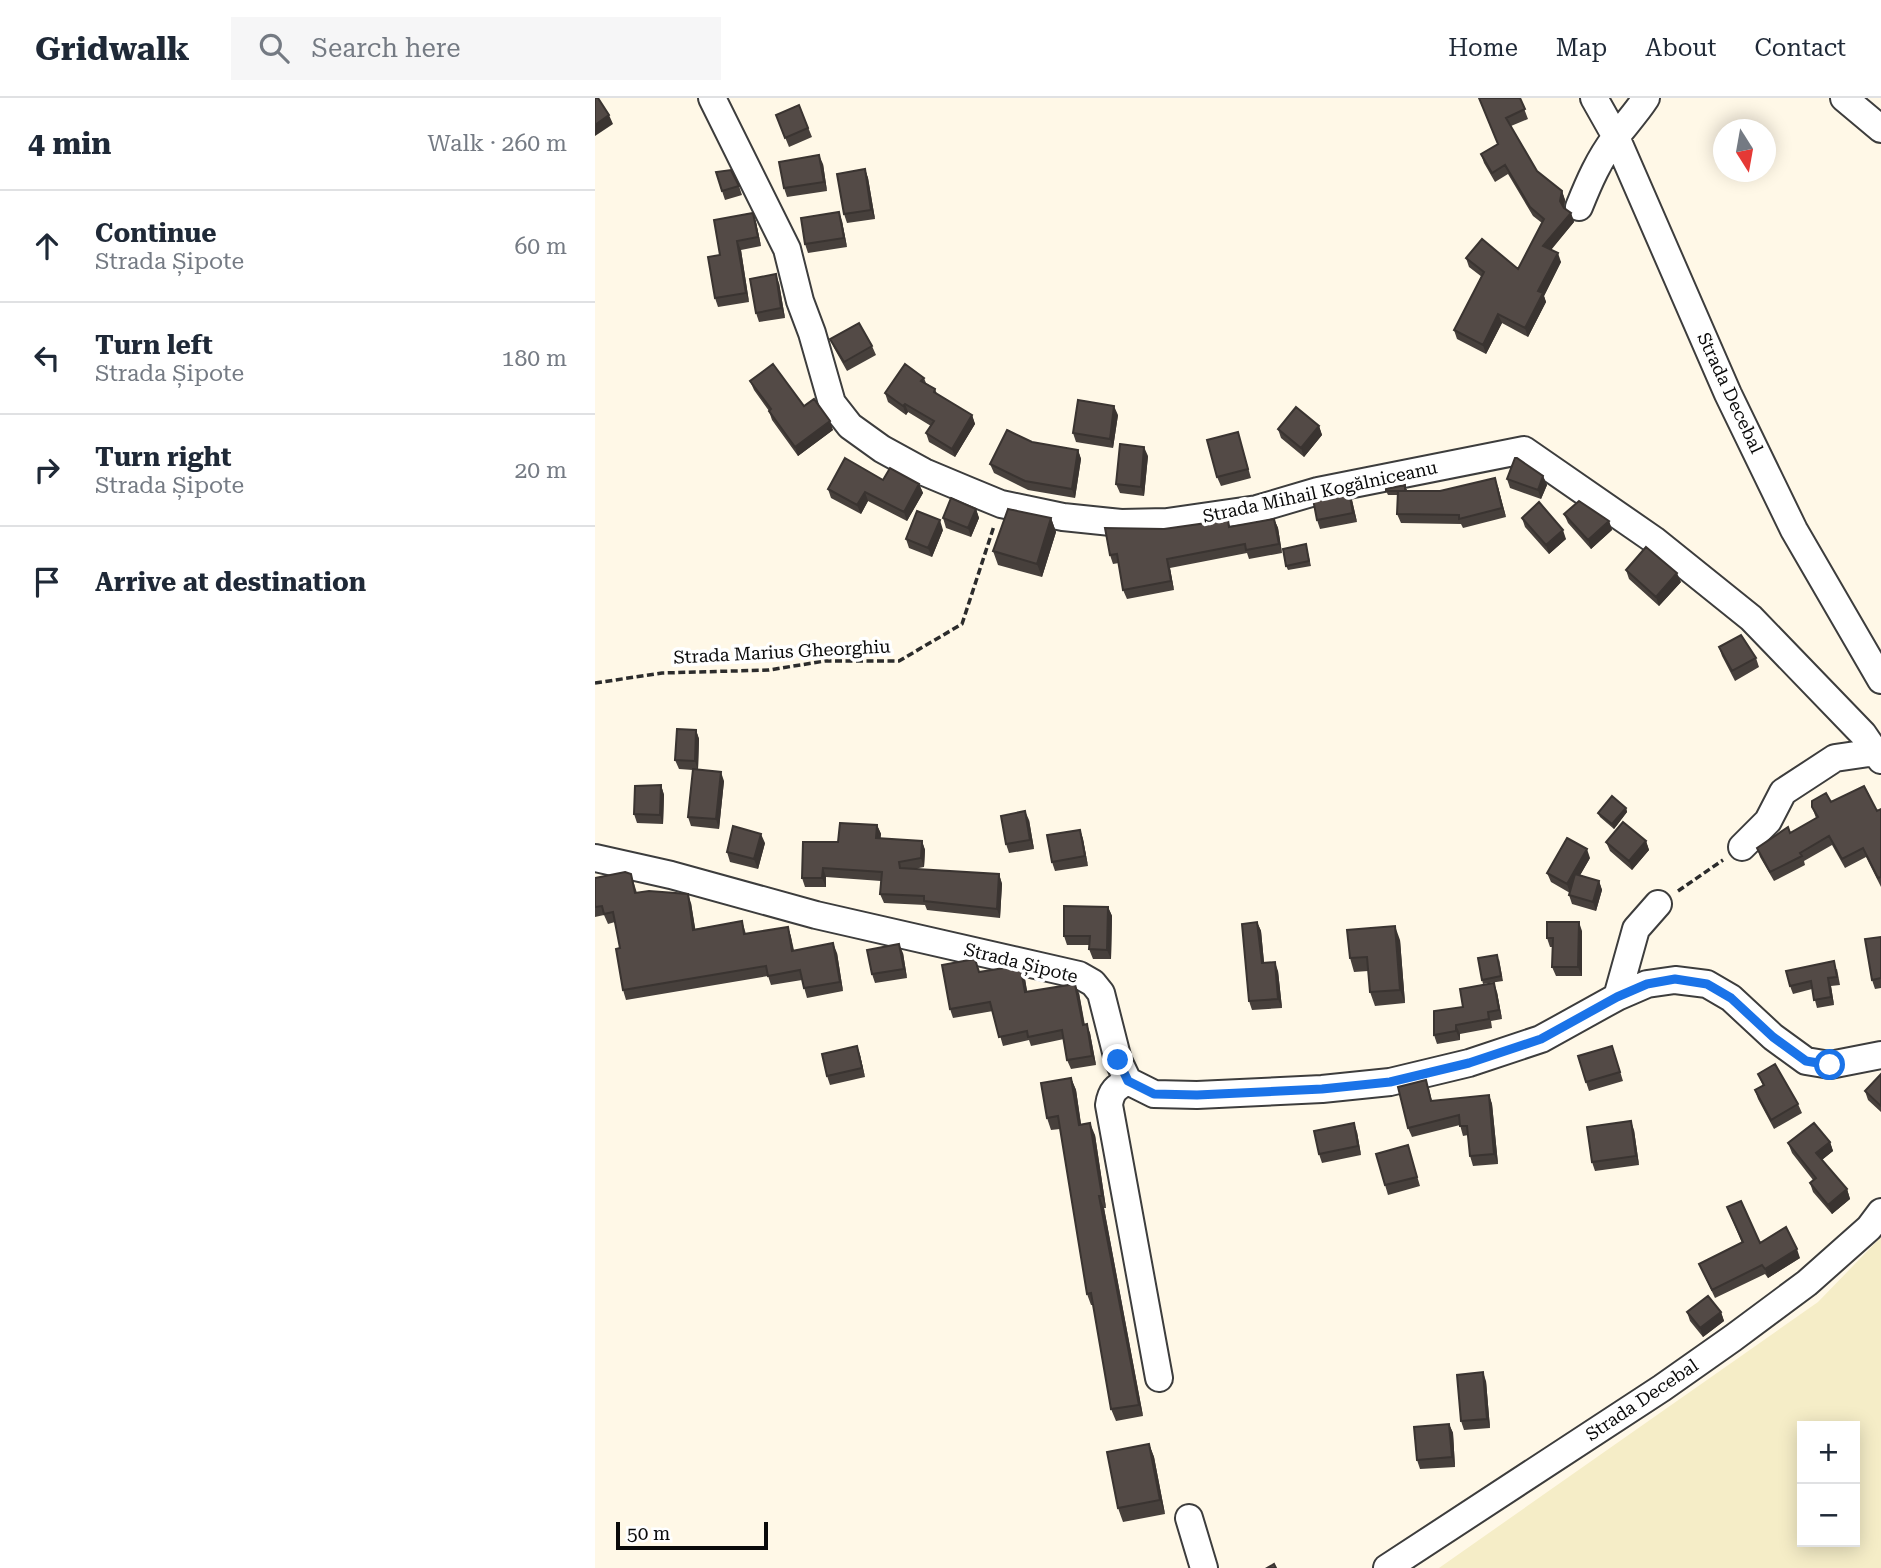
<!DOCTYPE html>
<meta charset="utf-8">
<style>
:root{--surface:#fff;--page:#f6f6f7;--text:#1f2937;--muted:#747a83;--line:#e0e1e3}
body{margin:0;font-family:"Roboto Serif",serif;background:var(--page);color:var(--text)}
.controls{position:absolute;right:21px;bottom:21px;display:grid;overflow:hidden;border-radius:0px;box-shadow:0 4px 18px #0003}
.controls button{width:63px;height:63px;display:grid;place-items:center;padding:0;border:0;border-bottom:2px solid var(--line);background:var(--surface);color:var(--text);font:35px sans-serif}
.compass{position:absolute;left:1118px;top:21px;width:63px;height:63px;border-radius:50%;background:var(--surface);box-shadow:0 4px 18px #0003;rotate:169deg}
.scale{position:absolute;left:21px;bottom:18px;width:152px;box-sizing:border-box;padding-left:7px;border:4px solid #0a0a0a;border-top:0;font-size:19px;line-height:24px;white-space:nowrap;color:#0a0a0a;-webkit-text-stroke:5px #fff;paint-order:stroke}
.stop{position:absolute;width:21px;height:21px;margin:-16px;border:5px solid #1a73e8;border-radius:50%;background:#fff}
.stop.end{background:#1a73e8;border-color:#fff;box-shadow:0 2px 7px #0008}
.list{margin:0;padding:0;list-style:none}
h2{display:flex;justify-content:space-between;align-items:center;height:91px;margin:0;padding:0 28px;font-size:30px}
h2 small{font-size:23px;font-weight:400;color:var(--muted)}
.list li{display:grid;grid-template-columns:46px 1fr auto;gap:21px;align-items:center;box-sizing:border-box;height:112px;padding:0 28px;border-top:2px solid var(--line)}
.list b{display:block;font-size:26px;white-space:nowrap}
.list p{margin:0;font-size:23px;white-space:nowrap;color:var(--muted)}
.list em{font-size:23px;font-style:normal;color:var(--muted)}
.icon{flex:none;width:38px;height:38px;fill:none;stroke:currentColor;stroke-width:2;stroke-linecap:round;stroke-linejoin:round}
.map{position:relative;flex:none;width:1286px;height:1470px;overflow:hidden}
header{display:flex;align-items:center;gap:42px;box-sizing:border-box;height:98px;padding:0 35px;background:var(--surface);border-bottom:2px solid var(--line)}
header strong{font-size:33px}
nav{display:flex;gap:38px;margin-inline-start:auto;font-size:24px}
.search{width:490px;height:63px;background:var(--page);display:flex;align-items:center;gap:18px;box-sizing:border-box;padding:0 24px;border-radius:0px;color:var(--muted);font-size:26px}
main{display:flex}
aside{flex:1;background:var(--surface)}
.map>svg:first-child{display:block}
.farmland{fill:#f5edc7;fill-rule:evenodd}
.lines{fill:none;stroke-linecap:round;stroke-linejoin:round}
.minor-casing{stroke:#3d3d3d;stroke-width:30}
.path{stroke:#2c2c2c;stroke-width:3.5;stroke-dasharray:7 3.5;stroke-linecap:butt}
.minor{stroke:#fff;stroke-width:26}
.wall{fill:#47403c}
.shaded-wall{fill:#3a3431}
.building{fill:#534a46;stroke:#3a3431;stroke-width:2}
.route{stroke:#1a73e8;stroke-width:9}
.labels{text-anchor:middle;stroke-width:7;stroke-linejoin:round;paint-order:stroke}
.street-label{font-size:18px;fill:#0a0a0a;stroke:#fff}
</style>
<header>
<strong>Gridwalk</strong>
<div class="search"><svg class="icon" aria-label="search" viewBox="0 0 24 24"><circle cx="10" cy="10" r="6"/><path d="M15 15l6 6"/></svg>Search here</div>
<nav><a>Home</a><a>Map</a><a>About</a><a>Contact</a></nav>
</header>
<main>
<aside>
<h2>4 min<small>Walk · 260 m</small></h2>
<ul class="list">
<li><svg class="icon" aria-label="ahead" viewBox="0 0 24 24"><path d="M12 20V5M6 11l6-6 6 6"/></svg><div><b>Continue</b><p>Strada Șipote</p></div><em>60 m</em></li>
<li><svg class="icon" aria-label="left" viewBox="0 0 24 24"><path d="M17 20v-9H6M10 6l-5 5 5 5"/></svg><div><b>Turn left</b><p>Strada Șipote</p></div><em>180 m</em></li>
<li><svg class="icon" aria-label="right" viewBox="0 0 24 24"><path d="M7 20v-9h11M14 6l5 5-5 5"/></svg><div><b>Turn right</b><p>Strada Șipote</p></div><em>20 m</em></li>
<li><svg class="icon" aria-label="arrive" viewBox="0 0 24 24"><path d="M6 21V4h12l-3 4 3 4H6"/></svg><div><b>Arrive at destination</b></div></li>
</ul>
</aside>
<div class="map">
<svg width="1286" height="1470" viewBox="0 0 1286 1470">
<rect width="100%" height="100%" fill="#fff8e7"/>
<!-- farmland -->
<path class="farmland" d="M1286,1139V1470H844L1223,1204ZM1207,1328H1260V1444H1207Z"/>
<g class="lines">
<!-- minor casing -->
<g class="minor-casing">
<path id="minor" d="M117,0L192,151L205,203L217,235L237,305L255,328L287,351L329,374L372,392L406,406L468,419L526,425L572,424L662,411L723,393L929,352L1059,442L1156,520L1268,636L1286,662
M999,0L1021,39L1133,296L1199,432L1286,582
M1249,0L1286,31
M984,109C994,84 1004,61 1020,40C1031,26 1042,14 1051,0
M1147,749L1173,723L1188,694L1240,660L1281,654
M0,760L76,777L221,817L484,877L498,885L506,895L523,962L533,983L559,996L602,997L727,991L795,984L874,965L946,941L1022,899L1052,886L1080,882L1112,886L1136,900L1178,939L1211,963L1235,967L1286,957
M1022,899L1041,831L1063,806
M533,983C521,989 516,993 514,1007L564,1280
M594,1420L609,1470
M792,1470L1067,1290L1138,1240L1212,1185L1274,1130L1286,1114"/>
</g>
<!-- path -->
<path class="path" d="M0,585L67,575L174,572L230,563H304L367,526L399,428
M1083,793L1128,762"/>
<!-- minor -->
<use href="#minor" class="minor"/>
</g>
<!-- wall -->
<path class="wall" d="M884,0H925L933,21L916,28L942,73L967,93L970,102L969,110L976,115L979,124L956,151L966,164L949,198L951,204L933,239L907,225L891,256L862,241L859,232L887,179L874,169L871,160L923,171L947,125L938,118L913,76L900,84L889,65L886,56L903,46Z
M204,7L217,39L194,49L181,17Z
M228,66L232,93L192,99L189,90Z
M270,71L273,80L280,121L252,125L249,116Z
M144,88L147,97L130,102L127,93Z
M158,115L161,124L166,148L146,152L154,204L123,209L120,200L125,157Z
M247,123L252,149L213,155L210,146Z
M184,185L190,220L164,224L161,215Z
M235,241L277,248L281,257L252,273L239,250Z
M329,280L331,285L340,291L342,296L377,317L380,326L360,359L334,344L331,335L336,328L313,314L311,317L293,304L290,295Z
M155,283L209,308L238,332L203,358L177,322L174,313L159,292Z
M523,317L518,350L481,344L478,335Z
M724,328L727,337L709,359L686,340L683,331Z
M643,334L656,380L626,388L622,379Z
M437,344L483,352L486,361L480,400L433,392L399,375L395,366Z
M553,358L549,398L525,395L521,386Z
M948,378L952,387L946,401L915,390L912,381Z
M324,386L328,395L312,423L273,403L266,416L236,400L233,391Z
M903,389L911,419L868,430L866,426L806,425L802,416L803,397H793L791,393L812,391V393H845Z
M757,402L762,424L725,431L722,422Z
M381,411L384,420L376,439L351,430L348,420Z
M969,416L1014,423L1017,432L996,451L973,425Z
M456,420L461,434L447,479L403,467L398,453Z
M927,420L971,441L954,456L930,429Z
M679,421L683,430L687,455L654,461L652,455L575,470L579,492L532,501L528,492L524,465L518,466L515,457L569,431L633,422L635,429Z
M348,432L337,459L314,450L311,441Z
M711,446L716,468L693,472L691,468Z
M1031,472L1086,484L1064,508L1034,481Z
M1124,549L1161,560L1164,569L1140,583L1127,558Z
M101,632L104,641L103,671L129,683L124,731L96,728L93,719L98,672L84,671L80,662Z
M66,687L69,697L68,726L42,725L39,716Z
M1236,704L1282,713L1286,711V789L1271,759L1250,770L1237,747L1209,763L1210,767L1179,783L1165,759L1162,750L1195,735L1221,720L1217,709Z
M1031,710L1032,714L1019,731L1005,719L1003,715Z
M434,722L439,751L414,755L411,746Z
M282,727L286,736L285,740L327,743L330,752L329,769L319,771L404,776L407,786L405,820L332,812L330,807L289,805L285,796L286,783L231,779V789H210L207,780L243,744Z
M485,732L488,741L493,768L460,773L457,764Z
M1051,743L1054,752L1037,772L1015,753L1011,744Z
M170,745L163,771L135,764L132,754Z
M995,760L985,777L1004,783L1007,792L1001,813L977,806L974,797L975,795L956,784L952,775Z
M36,776L42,795L96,805L100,831L147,823L151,836L193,829L196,839L199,852L242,855L248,893L212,900L207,882L176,887L173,878L31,902L28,892L25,850L20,824L13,826L9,817L0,819V780Z
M513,809L517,818L516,861H498L494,851L495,847H472L469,838Z
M662,824L666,833L669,865L683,873L687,910L657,912L654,903Z
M987,833V878H961L957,869L958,849H955L952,840Z
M1286,839V890L1280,891L1277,882Z
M805,842L810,905L780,908L775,894L773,873L759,874L755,860Z
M308,855L312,880L280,885L277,876Z
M904,861L908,883L888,886L887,882Z
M1242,871L1245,887L1236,888L1239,907L1222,910L1217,891L1198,896L1195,888Z
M426,872L430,881L432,894L484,895L490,927L495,935L501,967L476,971L472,962L469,941L436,948L434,942L408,948L398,913L358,920L355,911L385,874Z
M902,894L907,921L896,923L897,930L865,936V942L842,946L839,937L868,909Z
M262,948L265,957L270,979L235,987L232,978Z
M1020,957L1028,983L994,993L991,984Z
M1163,976L1203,1006L1207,1015L1179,1031L1163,1001L1160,992L1168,988Z
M1286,976V1014L1273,1002L1270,993Z
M476,980L481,992L486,1027L500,1037L511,1110H509L548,1318L521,1323L516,1311L498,1207H496L492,1196L465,1031L456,1032L452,1020Z
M834,991L837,1003L894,997L897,1006L903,1066L878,1068L875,1058L873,1037L868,1038L865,1027L817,1039L813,1030Z
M1039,1032L1044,1067L1000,1073L997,1064Z
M762,1034L766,1057L727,1065L724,1056Z
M1235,1044L1238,1053L1227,1062L1252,1091L1255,1101L1237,1116L1218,1094L1215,1085L1218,1082L1197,1055L1193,1045Z
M813,1047L825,1088L793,1097L790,1087Z
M1132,1109L1165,1145L1205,1160L1173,1180L1170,1176L1120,1200L1104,1166L1147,1145Z
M1092,1214H1126L1129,1223L1108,1239L1095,1223Z
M891,1283L895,1330L869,1332L866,1323Z
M854,1326L858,1335L860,1369L825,1371L822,1362Z
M554,1346L559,1359L570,1416L528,1424L523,1410Z"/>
<!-- shaded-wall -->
<path class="shaded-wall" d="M14,17L18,26L0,38V27Z
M224,57L228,66L232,93L229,84Z
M270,71L273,80L280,121L276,112Z
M967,93L970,102L969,112L965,103Z
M244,114L247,123L252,149L249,140Z
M158,115L161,124L166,148L163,139Z
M976,115L979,124L952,157L948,148Z
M142,143L146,152L154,204L151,195Z
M963,155L966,164L949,198L951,204L933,239L930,230L943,193Z
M181,176L184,185L190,220L186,210Z
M903,216L907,225L891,256L888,247Z
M310,306L313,314L311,317L308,308Z
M519,308L523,317L518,350L515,341Z
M377,317L380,326L360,359L357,351Z
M235,323L238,332L203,358L200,349Z
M724,328L727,337L709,359L706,350Z
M549,349L553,358L549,398L546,389Z
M483,352L486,361L480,400L477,391Z
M948,378L952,387L946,401L943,392Z
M900,380L903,389L911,419L907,410Z
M324,386L328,395L312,423L309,414Z
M754,393L757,402L762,424L758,415Z
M270,394L273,403L266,416L262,407Z
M381,411L384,420L376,439L373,430Z
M456,420L461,434L447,479L442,466Z
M679,421L683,430L687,455L684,446Z
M345,422L348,432L337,459L333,450Z
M1014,423L1017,432L996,451L993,442Z
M968,432L971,441L954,456L951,447Z
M572,461L575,470L579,492L576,483Z
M1082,475L1086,484L1064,508L1061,499Z
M101,632L104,641L103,672L100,663Z
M126,674L129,683L124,731L121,721Z
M66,687L69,697L68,726L65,717Z
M1031,710L1032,714L1019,731L1017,726Z
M430,713L434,722L439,751L435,742Z
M282,727L286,736L285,749L281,740Z
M485,732L488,741L493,768L490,758Z
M166,736L170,745L163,771L159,761Z
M327,743L330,752L329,769L326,760Z
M1051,743L1054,752L1037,772L1034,763Z
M992,751L995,760L975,795L972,786Z
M228,770L231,779V789L227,780Z
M404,776L407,786L405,820L402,811Z
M1004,783L1007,792L1001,813L998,804Z
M93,796L96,805L102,841L98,832Z
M513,809L517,818L516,861L512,852Z
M662,824L666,833L670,874L667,865Z
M984,824L987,833V878L983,869Z
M800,828L805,842L810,905L805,892Z
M193,829L196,839L200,862L197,853Z
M238,845L242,855L248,893L245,884Z
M304,846L308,855L312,880L309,871Z
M680,864L683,873L687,910L683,901Z
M426,872L430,881L434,903L430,894Z
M1233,880L1236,888L1239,907L1236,899Z
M899,885L902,894L907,921L904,912Z
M480,886L484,895L491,936L488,927Z
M492,926L495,935L501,967L497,958Z
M861,927L865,936V942L861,933Z
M262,948L265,957L270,979L267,970Z
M476,980L481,992L488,1039L484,1027Z
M894,997L897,1006L903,1066L899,1056Z
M1036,1023L1039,1032L1044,1067L1041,1058Z
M495,1025L500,1037L511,1110L507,1098Z
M759,1025L762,1034L766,1057L763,1048Z
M1235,1044L1238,1053L1224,1064L1221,1055Z
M1252,1091L1255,1101L1237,1116L1233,1107Z
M504,1098L509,1110L548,1318L544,1307Z
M1202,1151L1205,1160L1173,1180L1170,1171Z
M1126,1214L1129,1223L1108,1239L1105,1230Z
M888,1274L891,1283L895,1330L892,1321Z
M854,1326L858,1335L860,1369L857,1359Z
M554,1346L559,1359L570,1416L565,1402Z"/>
<!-- building -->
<path class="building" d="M0,0H3L14,17L0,27Z
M884,0H925L930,11L911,20L942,73L967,93L965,103L969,110L976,115L948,148L963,155L943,193L948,195L930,230L903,216L888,247L859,232L889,174L871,160L887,141L923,171L949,121L935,109L910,67L897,75L886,56L903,46Z
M204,7L213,30L190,40L181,17Z
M224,57L229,84L189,90L184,64Z
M270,71L276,112L249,116L242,76Z
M136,72L144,88L127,93L121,74Z
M244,114L249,140L210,146L206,120Z
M158,115L163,139L142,143L151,195L120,200L113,159L125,157L119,122Z
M181,176L186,210L161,215L155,181Z
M264,225L277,248L249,264L235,241Z
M178,266L209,308L219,301L235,323L200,349L174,313L176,311L155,283Z
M310,266L329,280L326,283L340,291L339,294L377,317L357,351L331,335L339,323L310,306L308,308L290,295Z
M483,302L519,308L515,341L478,335Z
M701,309L724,328L706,350L683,331Z
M412,332L437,344L483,352L477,391L430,383L395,366Z
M643,334L653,371L622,379L612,342Z
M525,346L549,349L546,389L521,386Z
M250,360L288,382L295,370L324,386L309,414L270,394L262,407L233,391Z
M920,360H922L948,378L943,392L912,381Z
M900,380L907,410L864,421V417L802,416L803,393H845Z
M810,387V393H791V391Z
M754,393L758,415L722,422L718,401Z
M356,400L381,411L373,430L348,420Z
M984,403L1014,423L993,442L969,416Z
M944,404L968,432L951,447L927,420Z
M413,411L456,420L442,466L398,453Z
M322,413L345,422L333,450L311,441Z
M679,421L684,446L651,452L650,446L572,461L576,483L528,492L522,456L515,457L510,430L569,431L633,422L634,429Z
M711,446L714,463L691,468L688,451Z
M1051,449L1082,475L1061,499L1031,472Z
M1146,537L1161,560L1137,573L1124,549Z
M82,631L101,632L100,663L80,662Z
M98,671L126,674L121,721L93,719Z
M66,687L65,717L39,716L40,688Z
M1269,688L1282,713L1286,711V779L1283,780L1268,750L1247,761L1234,738L1205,755L1207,758L1175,774L1162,750L1193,729L1195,735L1223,719L1217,709V703L1231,695L1236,704Z
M1017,698L1031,710L1017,726L1003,715Z
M430,713L435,742L411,746L406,718Z
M1028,724L1051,743L1034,763L1011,744Z
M245,725L282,727L281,740L327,743L326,760L304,764L305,770L404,776L402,811L329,803V798L285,796L287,774L228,770L227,780H207L208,744H243Z
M138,728L166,736L159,761L132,754Z
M485,732L490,758L457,764L452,737Z
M972,740L992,751L972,786L952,775Z
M30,774L36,776L40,795L54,793L93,796L98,832L147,823L149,836L193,829L197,853L238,845L245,884L209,890L205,872L173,878L171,868L28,892L21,851L25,850L18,814L9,816L7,808L0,809V780Z
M980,776L1004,783L998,804L974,797Z
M469,808L513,809L512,852L494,851L495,838H469Z
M662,824L667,865L680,864L683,901L654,903L647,826Z
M952,824H984L983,869H957L958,840H952Z
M800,828L805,892L775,894L772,859L755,860L752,832Z
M1286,839V880L1277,882L1270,841Z
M304,846L309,871L277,876L272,852Z
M902,857L906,878L887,882L883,860Z
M380,861L384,874L415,869L426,872L430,894L480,886L488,927L492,926L497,958L472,962L467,932L433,939L432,933L404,939L395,904L355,911L347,867Z
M1239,863L1242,879L1233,880L1236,899L1219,902L1216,883L1195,888L1191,873Z
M899,885L904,912L893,914L894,921L861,927V933L839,937V913L868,909L865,891Z
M262,948L267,970L232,978L227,956Z
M1017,948L1025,974L991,984L983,958Z
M1180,966L1203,1006L1176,1022L1160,992L1169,987L1163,976Z
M1286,976V1008L1270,993Z
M476,980L484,1027L495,1025L507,1098H504L544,1307L516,1311L496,1195L492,1196L463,1018L452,1020L446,985Z
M831,982L836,1003L894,997L899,1056L875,1058L872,1028H865L864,1017L813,1030L803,989Z
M1036,1023L1041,1058L997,1064L992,1029Z
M759,1025L763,1048L724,1056L719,1033Z
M1219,1025L1235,1044L1221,1055L1252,1091L1233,1107L1215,1085L1221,1080L1193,1045Z
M813,1047L822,1079L790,1087L781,1056Z
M1146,1103L1165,1145L1191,1129L1202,1151L1170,1171L1167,1167L1117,1192L1104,1166L1148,1144L1132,1109Z
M1113,1198L1126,1214L1105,1230L1092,1214Z
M888,1274L892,1321L866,1323L862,1277Z
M854,1326L857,1359L822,1362L819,1329Z
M554,1346L565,1402L523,1410L512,1354Z
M679,1466L681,1470H672Z"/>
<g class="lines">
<!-- route -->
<path class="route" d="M523,962L533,983L559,996L602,997L727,991L795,984L874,965L946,941L1022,899L1052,886L1080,881L1112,886L1136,900L1178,939L1211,963L1235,967"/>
</g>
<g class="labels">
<!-- street labels -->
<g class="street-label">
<text transform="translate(1135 295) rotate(65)" y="6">Strada Decebal</text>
<text transform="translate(725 394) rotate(-12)" y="6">Strada Mihail Kogălniceanu</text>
<text transform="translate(187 554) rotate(-3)" y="6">Strada Marius Gheorghiu</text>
<text transform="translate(426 865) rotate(14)" y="6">Strada Șipote</text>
<text transform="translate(1047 1302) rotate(-34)" y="6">Strada Decebal</text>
</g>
</g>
</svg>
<div class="controls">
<button>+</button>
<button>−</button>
</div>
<svg class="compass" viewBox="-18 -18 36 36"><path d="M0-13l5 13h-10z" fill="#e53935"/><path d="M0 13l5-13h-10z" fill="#747a83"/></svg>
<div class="scale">50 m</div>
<div class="stop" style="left:1235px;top:967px"></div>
<div class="stop end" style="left:523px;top:962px"></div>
</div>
</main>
